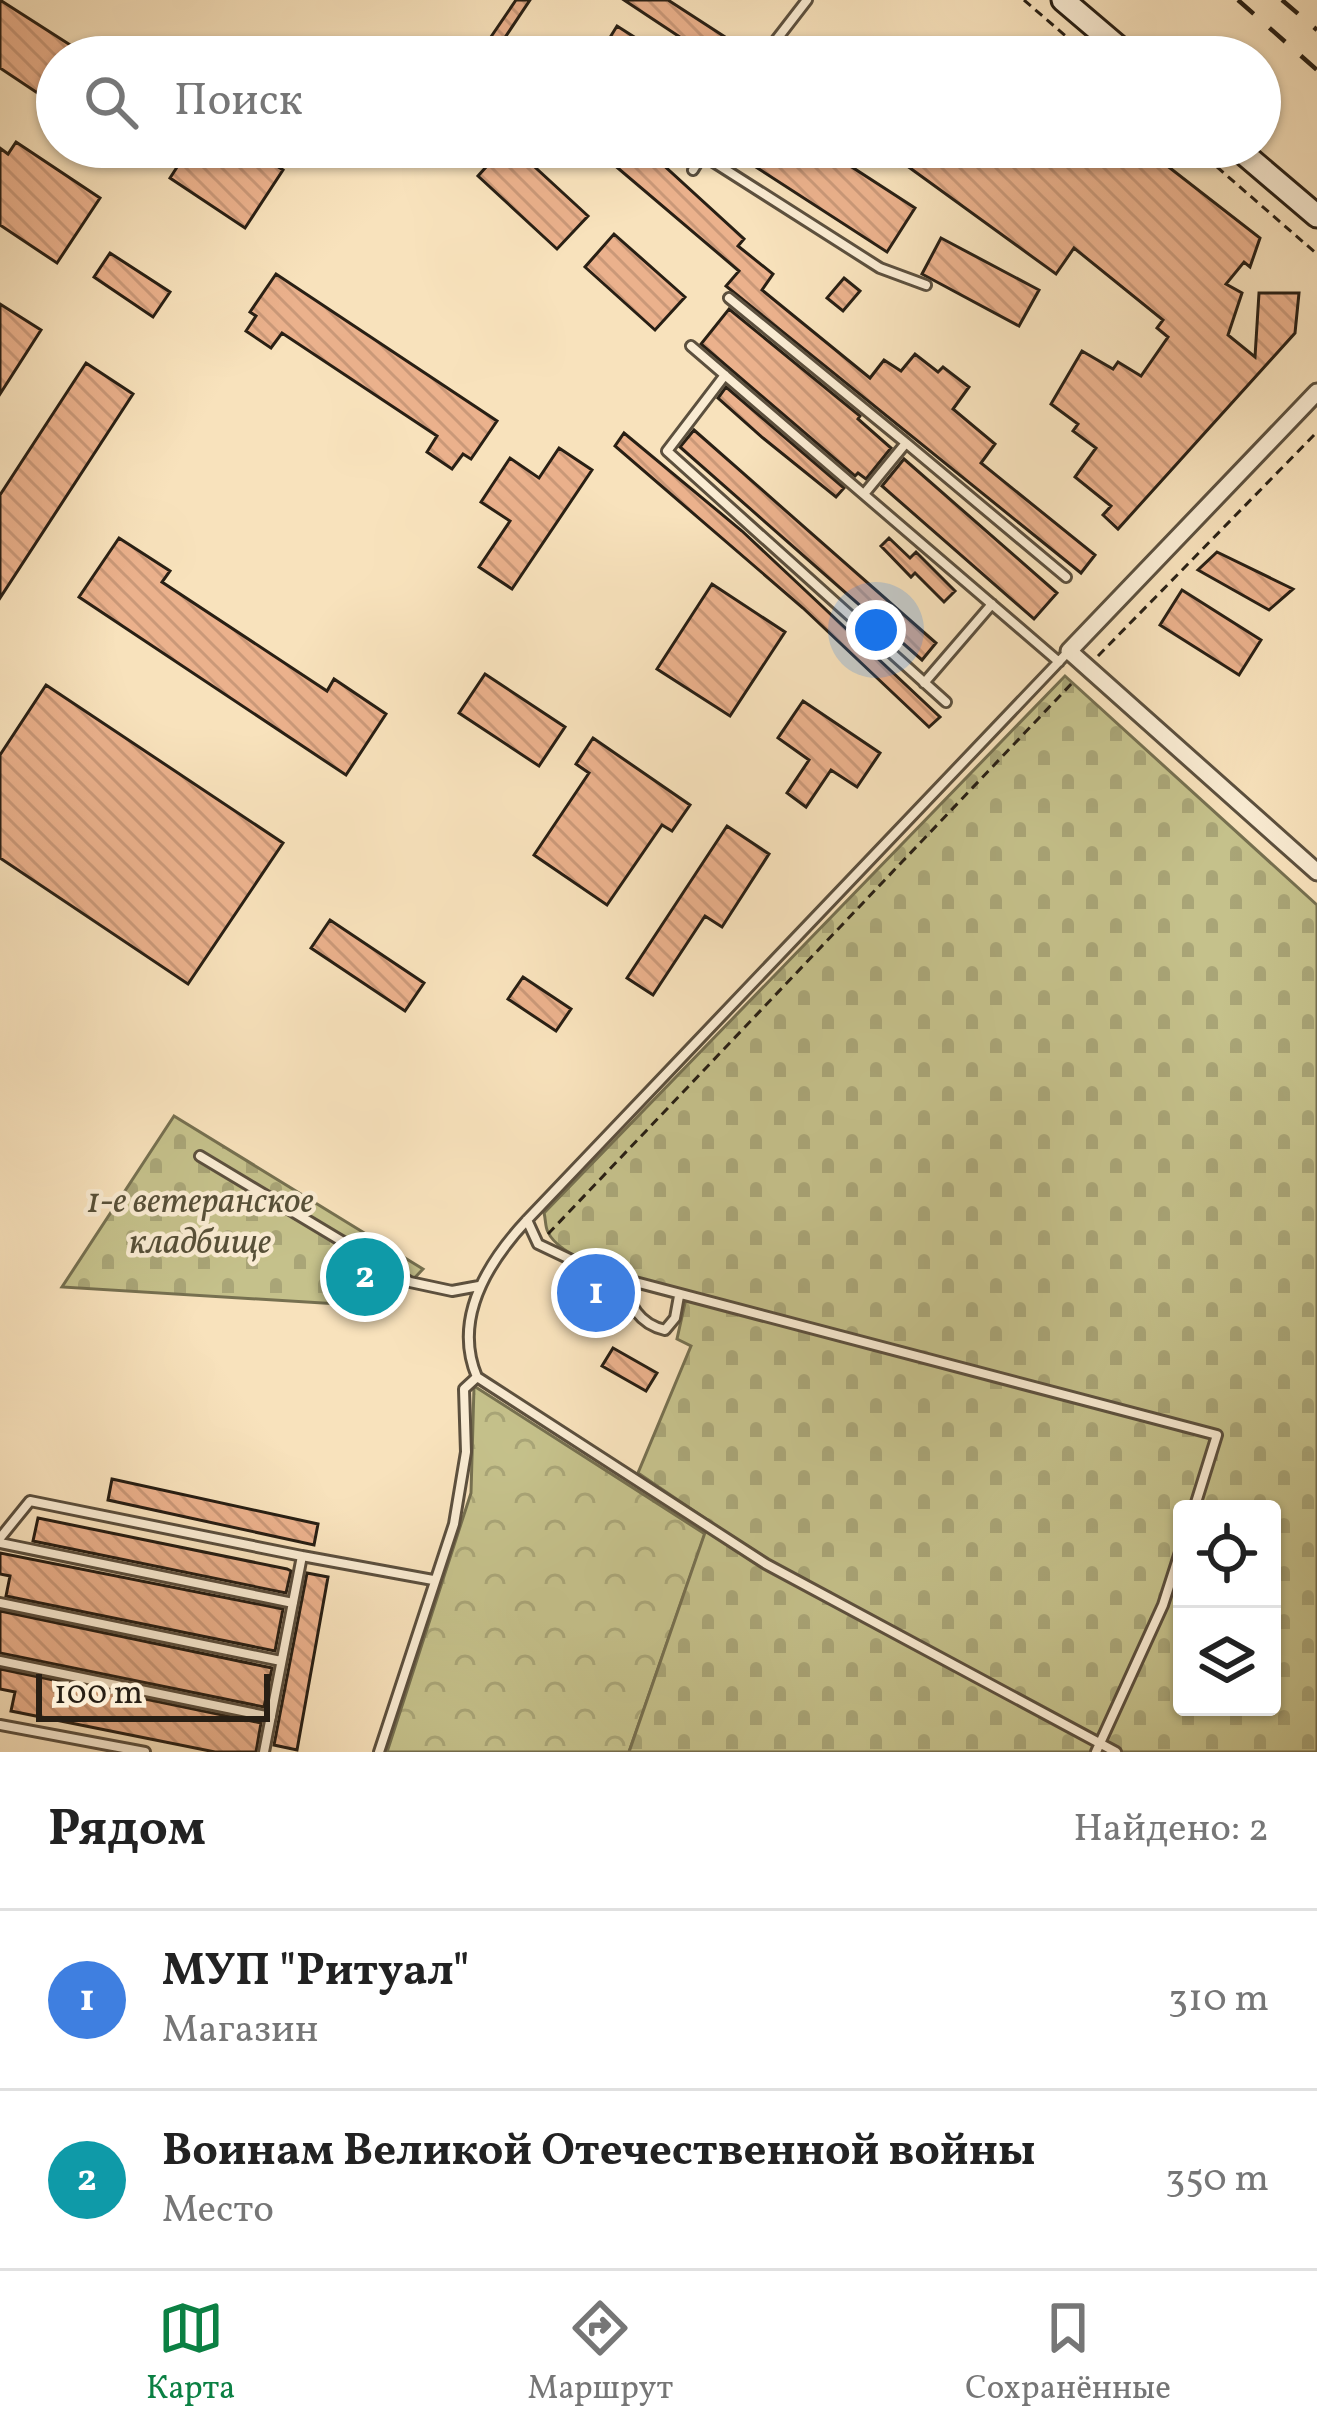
<!DOCTYPE html>
<html lang="ru">
<meta charset="utf-8">
<style>
:root{--surface:#fff;--page:#f2f2f2;--text:#222;--muted:#767676;--line:#e0e0e0;--accent:#0b8043}
body{margin:0;font-family:Vollkorn,serif;background:var(--page);color:var(--text)}
.controls{position:absolute;right:36px;bottom:36px;display:grid;overflow:hidden;border-radius:12px;box-shadow:0 3px 9px #0004}
.controls button{width:108px;height:108px;display:grid;place-items:center;padding:0;border:0;border-bottom:3px solid var(--line);background:var(--surface);color:var(--text);font:60px sans-serif}
.scale{position:absolute;left:36px;bottom:30px;width:234px;box-sizing:border-box;padding-left:12px;border:6px solid #281f14;border-top:0;font-size:33px;line-height:42px;white-space:nowrap;color:#281f14;-webkit-text-stroke:9px #faecd3;paint-order:stroke}
.you{position:absolute;left:876px;top:630px;width:42px;height:42px;margin:-30px;border:9px solid #fff;border-radius:50%;background:#1a73e8;box-shadow:0 0 0 18px #1a73e833}
.badge{display:grid;place-items:center;width:78px;height:78px;border-radius:50%;background:var(--accent);color:#fff;font-size:39px;font-weight:700}
.pin{position:absolute;translate:-50% -50%;border:6px solid #fff;box-shadow:0 3px 12px #0006}
.list{margin:0;padding:0;list-style:none}
h2{display:flex;justify-content:space-between;align-items:center;height:156px;margin:0;padding:0 48px;font-size:51px}
h2 small{font-size:39px;font-weight:400;color:var(--muted)}
.list li{display:grid;grid-template-columns:78px 1fr auto;gap:36px;align-items:center;box-sizing:border-box;height:180px;padding:0 48px;border-top:3px solid var(--line)}
.list b{display:block;font-size:45px;white-space:nowrap}
.list p{margin:0;font-size:39px;white-space:nowrap;color:var(--muted)}
.list em{font-size:39px;font-style:normal;color:var(--muted)}
.icon{flex:none;width:66px;height:66px;fill:none;stroke:currentColor;stroke-width:2;stroke-linecap:round;stroke-linejoin:round}
.map{position:relative;flex:none;width:1317px;height:1752px;overflow:hidden}
.search{position:absolute;background:var(--surface);box-shadow:0 3px 9px #0004;left:36px;right:36px;top:36px;height:132px;display:flex;align-items:center;gap:30px;box-sizing:border-box;padding:0 42px;border-radius:66px;color:var(--muted);font-size:45px}
.sheet{height:516px;background:var(--surface)}
nav{display:flex;justify-content:space-around;align-items:center;box-sizing:border-box;height:168px;border-top:3px solid var(--line);background:var(--surface);font-size:33px;color:var(--muted)}
nav a{display:grid;justify-items:center;gap:6px}
nav .on{color:var(--accent)}
.map>svg:first-child{display:block}
.forest{fill:url(#forest-crowns);stroke:#767050;stroke-width:3}
.cemetery{fill:url(#cemetery-stones);stroke:#767050;stroke-width:3;fill-rule:evenodd}
.building{fill:url(#building-back-hatch);stroke:#281f14;stroke-width:3}
.lines{fill:none;stroke-linecap:round;stroke-linejoin:round}
.service-casing{stroke:#5c503e;stroke-width:14}
.minor-casing{stroke:#5c503e;stroke-width:21}
.secondary-casing{stroke:#281f14;stroke-width:27}
.path{stroke:#281f14;stroke-width:3;stroke-dasharray:9 6;stroke-linecap:butt}
.service{stroke:#faecd3;stroke-width:8}
.minor{stroke:#faecd3;stroke-width:15}
.secondary{stroke:#faecd3;stroke-width:21}
.rail{stroke:#281f14;stroke-width:4.5;stroke-dasharray:21 21;stroke-linecap:butt}
.labels{text-anchor:middle;stroke-width:9;stroke-linejoin:round;paint-order:stroke}
.park-label{font-size:36px;font-style:italic;fill:#575038;stroke:#faecd3}
</style>
<div class="map">
<svg width="1317" height="1752" viewBox="0 0 1317 1752">
<defs>
<pattern id="forest-crowns" width="20" height="18" patternUnits="userSpaceOnUse" patternTransform="scale(3)"><rect width="20" height="18" fill="#c5c18b"/><path d="M2 6a3 3 0 1 1 6 0M12 15a3 3 0 1 1 6 0" fill="none" stroke="#a9a577"/></pattern>
<pattern id="cemetery-stones" width="16" height="16" patternUnits="userSpaceOnUse" patternTransform="scale(3)"><rect width="16" height="16" fill="#c5c18b"/><path d="M2 7V4a2 2 0 0 1 4 0v3zM10 15v-3a2 2 0 0 1 4 0v3z" fill="#a9a577"/></pattern>
<pattern id="building-back-hatch" width="6" height="6" patternUnits="userSpaceOnUse" patternTransform="scale(3)"><rect width="6" height="6" fill="#ebb18c"/><path d="M-1 5l2 2M0 0l6 6M5-1l2 2" fill="none" stroke="#ca9878"/></pattern>
</defs>
<rect width="100%" height="100%" fill="#f8e2bc"/>
<filter id="stains"><feTurbulence type="fractalNoise" baseFrequency=".00167" numOctaves="4"/><feColorMatrix values="0 0 0 0 .2 0 0 0 0 .09 0 0 0 0 .02 0 0 0 .5 -.17"/></filter>
<radialGradient id="worn" r=".72"><stop offset=".6" stop-color="#630" stop-opacity="0"/><stop offset="1" stop-color="#630" stop-opacity=".3"/></radialGradient>
<!-- forest -->
<path class="forest" d="M474,1386L705,1534L629,1752H387L471,1493Z"/>
<!-- cemetery -->
<path class="cemetery" d="M1065,676L1317,905V1752H629L709,1521L638,1473L691,1346L677,1339L687,1294C655,1284 562,1264 548,1232C545,1227 546,1220 544,1213ZM1182,1509H1272V1707H1182Z
M174,1116L423,1269L387,1307L62,1287Z"/>
<!-- building -->
<path class="building" d="M0,0L89,57H57V106L0,68Z
M516,0H530L492,57L482,50Z
M624,0H668L742,48L736,57H710Z
M617,26L653,49L648,57H636L609,39Z
M16,142L100,198L57,263L0,225V148L8,154Z
M190,147H248L283,170L245,228L170,178Z
M504,147H513L588,216L557,249L478,176Z
M593,147H627L641,158L649,152L744,239L738,246L773,274L762,290L870,378L884,360L901,371L915,354L938,372L943,367L969,387L953,409L995,444L981,463L1095,555L1081,573L726,286L739,271Z
M749,147H845L838,158L915,208L887,252L742,158Z
M881,147H1143L1260,238L1250,267L1244,262L1226,284L1242,293L1228,335L1255,357L1259,293H1299L1295,333L1118,529L1103,515L1111,506L1075,477L1096,448L1073,431L1078,424L1051,404L1082,351L1113,369L1118,362L1141,376L1168,337L1157,328L1163,320L1074,248L1056,274Z
M614,234L685,297L655,330L585,267Z
M941,238L1039,290L1019,326L922,274Z
M110,253L170,292L153,317L94,277Z
M276,274L497,421L471,459L463,454L452,469L427,452L437,436L282,333L271,348L246,331L256,316L250,312Z
M844,278L860,291L843,311L827,298Z
M0,304L41,330L0,394Z
M729,309L860,416L858,419L891,448L866,479L858,473L855,476L701,344Z
M86,363L133,394L0,598V495Z
M726,387L844,488L836,497L763,438L718,398Z
M694,430L936,643L922,660L680,447Z
M624,433L742,531L940,717L929,727L803,608L615,446Z
M559,448L592,470L512,589L479,567L510,521L481,502L510,458L539,478Z
M904,459L1057,593L1034,619L882,486Z
M119,538L170,571L162,582L327,691L334,679L386,714L346,775L79,597Z
M889,538L910,558L916,552L955,591L944,602L915,573L911,577L881,546Z
M1217,552L1293,589L1269,610L1198,570Z
M712,584L785,632L730,716L657,669Z
M1182,590L1261,640L1239,675L1160,625Z
M485,674L565,727L539,766L459,713Z
M46,685L283,843L188,984L0,858V755Z
M803,701L880,753L857,787L831,770L806,807L787,793L809,760L778,738Z
M593,738L690,805L672,831L662,825L607,905L534,855L589,773L576,764Z
M727,826L769,854L722,927L705,916L653,995L627,978Z
M330,920L424,983L405,1011L311,948Z
M523,977L571,1009L556,1031L508,999Z
M588,1278L600,1282L598,1289L619,1296L614,1310L581,1300Z
M613,1348L657,1373L646,1391L602,1366Z
M112,1479L318,1524L314,1545L108,1500Z
M38,1518L287,1569L291,1571L286,1593L33,1541Z
M0,1553L283,1609L275,1651L6,1596L10,1576L0,1574Z
M307,1573L328,1577L297,1750L274,1745Z
M0,1611L272,1668L264,1707L0,1653Z
M0,1669L261,1723L256,1752H215L11,1711L15,1692L0,1689Z"/>
<g class="lines">
<!-- service casing -->
<g class="service-casing">
<path id="service" d="M763,57L807,0
M690,147L880,268L926,285
M693,170L707,147
M729,298L906,443
M691,346L1059,662
M725,375L667,451L946,702
M864,494L906,443L1066,577
M924,683L992,604
M200,1156L410,1282L452,1291L479,1286
M527,1220L538,1244L597,1272L1217,1435L1194,1509
M624,1280C629,1305 639,1324 665,1330L675,1318L679,1296
M477,1377L766,1564L1116,1752
M0,1538L30,1501L302,1556
M0,1543L293,1603
M0,1603L281,1661
M0,1661L271,1717
M0,1725L145,1752
M264,1752L302,1556L433,1580
M379,1752L454,1524L466,1452L464,1389L477,1377C452,1318 488,1262 527,1220L1068,652
M1096,1752L1163,1605L1182,1546"/>
</g>
<!-- minor casing -->
<g class="minor-casing">
<path id="minor" d="M1317,392L1069,651L1317,872"/>
</g>
<!-- secondary casing -->
<g class="secondary-casing">
<path id="secondary" d="M1063,0L1130,57
M1236,147L1317,216"/>
</g>
<!-- path -->
<path class="path" d="M1024,0L1090,57
M1194,147L1317,254
M1098,656L1317,432
M548,1234L1075,680"/>
<!-- service -->
<use href="#service" class="service"/>
<!-- minor -->
<use href="#minor" class="minor"/>
<!-- secondary -->
<use href="#secondary" class="secondary"/>
<!-- rail -->
<path class="rail" d="M1238,0L1317,70
M1282,0L1317,30"/>
</g>
<g class="labels">
<!-- park labels -->
<g class="park-label">
<text x="200" y="1212">1-е ветеранское<tspan x="200" dy="41">кладбище</tspan></text>
</g>
</g>
<rect width="100%" height="100%" filter="url(#stains)"/>
<rect width="100%" height="100%" fill="url(#worn)"/>
</svg>
<div class="controls">
<button><svg class="icon" aria-label="locate" viewBox="0 0 24 24"><circle cx="12" cy="12" r="6"/><path d="M12 2v4M12 18v4M2 12h4M18 12h4"/></svg></button>
<button><svg class="icon" aria-label="layers" viewBox="0 0 24 24"><path d="M12 4l9 5-9 5-9-5zM3 14l9 5 9-5"/></svg></button>
</div>
<div class="scale">100 m</div>
<div class="you"></div>
<div class="pin badge" style="left:596px;top:1293px;background:#3f7fe0">1</div>
<div class="pin badge" style="left:365px;top:1277px;background:#0f9aa8">2</div>
<div class="search"><svg class="icon" aria-label="search" viewBox="0 0 24 24"><circle cx="10" cy="10" r="6"/><path d="M15 15l6 6"/></svg>Поиск</div>
</div>
<section class="sheet">
<h2>Рядом<small>Найдено: 2</small></h2>
<ul class="list">
<li><span class="badge" style="background:#3f7fe0">1</span><div><b>МУП &quot;Ритуал&quot;</b><p>Магазин</p></div><em>310 m</em></li>
<li><span class="badge" style="background:#0f9aa8">2</span><div><b>Воинам Великой Отечественной войны</b><p>Место</p></div><em>350 m</em></li>
</ul>
</section>
<nav>
<a class="on"><svg class="icon" aria-label="map" viewBox="0 0 24 24"><path d="M3 6l6-2 6 2 6-2v14l-6 2-6-2-6 2zM9 4v14M15 6v14"/></svg>Карта</a>
<a><svg class="icon" aria-label="directions" viewBox="0 0 24 24"><path d="M12 3l9 9-9 9-9-9zM9 14v-3h6M13 9l2 2-2 2"/></svg>Маршрут</a>
<a><svg class="icon" aria-label="saved" viewBox="0 0 24 24"><path d="M7 4h10v16l-5-4-5 4z"/></svg>Сохранённые</a>
</nav>
